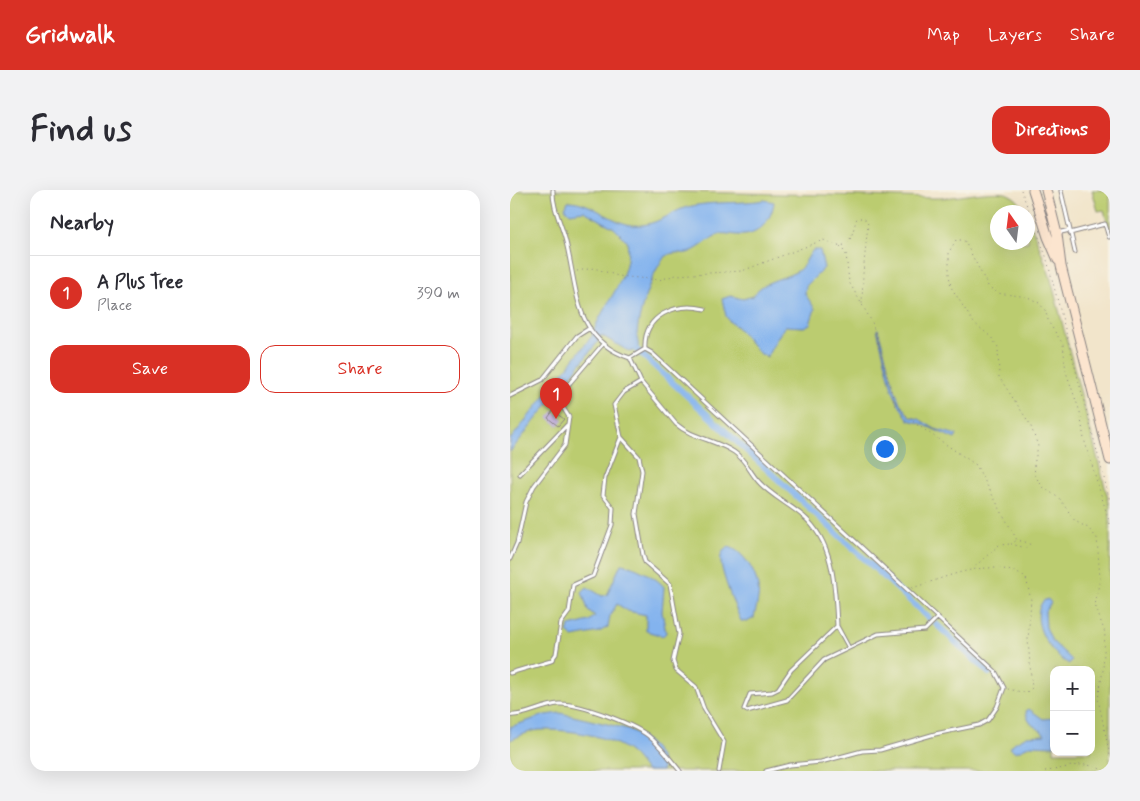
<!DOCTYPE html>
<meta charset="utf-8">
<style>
:root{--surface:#fff;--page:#f2f2f3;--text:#2b2b33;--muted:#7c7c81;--line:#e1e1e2;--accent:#d93025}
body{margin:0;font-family:Mynerve,sans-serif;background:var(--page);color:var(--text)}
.controls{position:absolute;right:15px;bottom:15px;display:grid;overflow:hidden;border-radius:10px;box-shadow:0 5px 20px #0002}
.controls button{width:45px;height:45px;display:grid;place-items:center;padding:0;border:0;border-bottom:1px solid var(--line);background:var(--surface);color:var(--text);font:25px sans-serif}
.compass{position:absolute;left:480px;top:15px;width:45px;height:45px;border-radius:50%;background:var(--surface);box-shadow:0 5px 20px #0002;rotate:346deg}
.you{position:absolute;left:374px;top:258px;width:18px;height:18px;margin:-12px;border:4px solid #fff;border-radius:50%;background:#1a73e8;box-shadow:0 0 0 8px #1a73e833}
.badge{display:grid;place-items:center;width:32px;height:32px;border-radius:50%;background:var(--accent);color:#fff;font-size:16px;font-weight:700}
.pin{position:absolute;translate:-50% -41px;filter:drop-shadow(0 1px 2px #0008)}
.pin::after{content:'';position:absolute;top:26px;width:18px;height:15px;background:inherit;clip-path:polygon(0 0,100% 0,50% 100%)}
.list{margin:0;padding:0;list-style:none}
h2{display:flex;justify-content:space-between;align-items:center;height:65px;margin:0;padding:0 20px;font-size:21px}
h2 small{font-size:16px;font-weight:400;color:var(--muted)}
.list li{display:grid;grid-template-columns:32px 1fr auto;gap:15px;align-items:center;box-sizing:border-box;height:75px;padding:0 20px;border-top:1px solid var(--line)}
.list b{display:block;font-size:19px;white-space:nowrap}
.list p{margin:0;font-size:16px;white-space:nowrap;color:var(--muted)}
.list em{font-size:16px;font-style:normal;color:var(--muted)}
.actions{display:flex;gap:10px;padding:15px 20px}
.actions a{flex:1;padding:11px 0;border:1px solid var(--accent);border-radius:15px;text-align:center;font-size:18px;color:var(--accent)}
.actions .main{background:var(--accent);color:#fff}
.map{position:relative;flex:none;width:600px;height:581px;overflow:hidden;border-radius:15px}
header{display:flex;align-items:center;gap:30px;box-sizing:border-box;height:70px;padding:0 25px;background:var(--accent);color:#fff}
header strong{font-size:24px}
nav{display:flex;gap:28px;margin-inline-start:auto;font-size:18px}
.intro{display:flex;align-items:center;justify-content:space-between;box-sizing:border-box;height:120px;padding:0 30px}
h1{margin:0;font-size:35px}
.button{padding:12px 22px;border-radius:15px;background:var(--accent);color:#fff;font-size:18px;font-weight:700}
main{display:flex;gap:30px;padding:0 30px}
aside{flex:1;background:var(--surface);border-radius:15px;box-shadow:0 5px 20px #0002}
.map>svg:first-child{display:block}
.green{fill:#bbcc6f;stroke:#6e7755;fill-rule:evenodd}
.water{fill:#83b3ee;stroke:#526a94}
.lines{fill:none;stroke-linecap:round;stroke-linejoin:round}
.canal{stroke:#83b3ee;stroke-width:6}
.building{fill:#b8a6d8}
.lane-casing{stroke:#8a8483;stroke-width:5}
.secondary-casing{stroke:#8a8483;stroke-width:11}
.path{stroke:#8a8483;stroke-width:1;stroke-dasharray:1 4;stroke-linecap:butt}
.lane{stroke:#fff;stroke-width:3}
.secondary{stroke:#fce5cf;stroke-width:9}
</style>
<header>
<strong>Gridwalk</strong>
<nav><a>Map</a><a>Layers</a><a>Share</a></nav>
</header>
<div class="intro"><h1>Find us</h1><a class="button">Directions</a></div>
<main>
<aside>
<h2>Nearby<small></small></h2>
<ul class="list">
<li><span class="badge">1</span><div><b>A Plus Tree</b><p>Place</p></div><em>390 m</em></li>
</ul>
<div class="actions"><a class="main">Save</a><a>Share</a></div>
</aside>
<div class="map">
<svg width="600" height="581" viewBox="0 0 600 581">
<rect width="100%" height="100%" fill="#f7f3e8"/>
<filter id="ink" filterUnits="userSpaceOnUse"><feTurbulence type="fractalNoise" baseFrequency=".02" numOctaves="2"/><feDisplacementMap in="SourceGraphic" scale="10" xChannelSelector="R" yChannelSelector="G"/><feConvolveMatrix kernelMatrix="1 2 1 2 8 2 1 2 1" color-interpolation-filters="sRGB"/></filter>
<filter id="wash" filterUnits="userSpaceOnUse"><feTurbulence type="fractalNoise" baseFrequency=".0096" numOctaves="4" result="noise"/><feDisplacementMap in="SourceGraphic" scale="20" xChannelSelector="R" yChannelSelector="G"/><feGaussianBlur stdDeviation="1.12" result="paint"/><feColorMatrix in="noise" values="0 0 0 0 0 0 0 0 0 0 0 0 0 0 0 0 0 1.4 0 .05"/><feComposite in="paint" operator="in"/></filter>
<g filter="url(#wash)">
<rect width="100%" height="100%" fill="#f2e5cb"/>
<!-- green -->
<path class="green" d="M54,0C177,2 300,4 423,8C444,9 475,0 495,3C505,6 511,13 516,22H488V52H518V26L540,86L600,316V581H0V1ZM544,480H581V562H544Z
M582,0H600V42L594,20L588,21Z"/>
<!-- water -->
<path class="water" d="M254,10L264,12C262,29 249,47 229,45C222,45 213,42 207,45C196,51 188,60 177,63C170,64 165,61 158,65C143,74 127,128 127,146C127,152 130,154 127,160L120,162L91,145L87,153L0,262V250L82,146C92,113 123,88 117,51L104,38L74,21L60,23L55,18L58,11C82,11 99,32 122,35C139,37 152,29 165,22C189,9 228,15 254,10Z
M303,60H310L314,78L296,96L295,104L305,119L300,134L294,137L275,136C268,146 263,155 257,167L249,163L227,137L220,132L216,126L212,109L220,106L233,109L243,106C252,91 270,90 286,82C294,78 297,67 303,60Z
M367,139H368L384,197L390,213L400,227L409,229L425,239L447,245L445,249L410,233L399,230L389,215L382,199Z
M219,357C233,361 246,382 248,397C250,406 246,418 244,428L237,432L231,431C226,420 208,376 211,366C212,361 215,359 219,357Z
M111,374C122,375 148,388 154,397L152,422L156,443L153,446L136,441V425L118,421L107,414L100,426L98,437L89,442L63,447L57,442L60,436L79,431L85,426L78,420L72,402L77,397L92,406L97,405Z
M538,409L541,413L535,421L536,437L542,451L562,470L559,474C541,464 518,432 533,411Z
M519,519L533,529L544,528V556L521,555L506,562L500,558L504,553L517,546L535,545C529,536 518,538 516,521Z
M50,523L118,539C132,546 156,563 152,581H136C131,575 127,568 121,563C100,545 57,539 29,540C19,541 10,546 0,550V537L35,525Z"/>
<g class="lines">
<!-- canal -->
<path class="canal" d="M127,160L419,428
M426,434L479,483"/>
</g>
<g id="blocks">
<!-- building -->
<path class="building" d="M43,221L54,229L48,236L38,228Z"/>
</g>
</g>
<g filter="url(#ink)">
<use href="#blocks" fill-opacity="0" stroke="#8a8483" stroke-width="1"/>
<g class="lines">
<!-- lane casing -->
<g class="lane-casing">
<path id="lane" d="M43,0C42,17 52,35 56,52C68,100 64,150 120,168L135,159
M551,1L565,62
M547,43L560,40
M560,43L595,34L599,47
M135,159L142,163L485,481L494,498L487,517L478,530L469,535L425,544L370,560L352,561L311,572L280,575L256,581
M135,159C133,125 166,112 195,119
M120,168L131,192L166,234C182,248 206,250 224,262C236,270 239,281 248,291C260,305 279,314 293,326C325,353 325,398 327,436
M131,192L114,202L104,215L111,247L129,267L132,281L126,324L133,365L135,372L160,394L169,444L163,471L166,480L186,497L194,519L214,552L209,581
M0,206L32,190L67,146L80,138
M10,284L57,235
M0,369L7,353L16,312L24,296L55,255L59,227L47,208L93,154
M339,458L314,470L277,510L237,521L234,519L240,504L262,502L268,499L281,480L327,436L339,458L368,444L415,440L428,427
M0,483L41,471L46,464L51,433L59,422L63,395L83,386L102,335L103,318L93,305L95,288L111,247
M0,525C14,527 32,515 49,514C68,513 128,535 142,549C152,558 161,570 170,581"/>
</g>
<!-- secondary casing -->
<g class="secondary-casing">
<path id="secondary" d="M523,0L538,47L548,70
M536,0L547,44L551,76L600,270"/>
</g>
<!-- path -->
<path class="path" d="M511,0L536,66L600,311
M330,56L336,64L339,92L362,132L385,215L406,234L466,275L507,350L519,353L521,358L520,359L501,354L507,350
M67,81L84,78L108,86L149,90L166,85L232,81L313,50C318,51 323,54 328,55C342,59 343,37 347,28H354L358,34L353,84L352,114
M600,334L574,249L570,222L556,182L553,154L539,133L535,120L529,113L518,107L487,103L478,96L454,50H446L439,62V85L441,97L463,132L481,147L488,157L489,187L520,234L528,256L524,275L525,286L533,297L550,309L565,331L578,338L587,348L590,388L585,415L595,443L593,480L588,509L600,566
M462,379L489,355L501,354
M402,398C438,387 481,365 516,388L521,410L518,450L522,498L516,503L498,499
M535,581C561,579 569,568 595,581"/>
<!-- lane -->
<use href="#lane" class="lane"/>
<!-- secondary -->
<use href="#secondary" class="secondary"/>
</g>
</g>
</svg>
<div class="controls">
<button>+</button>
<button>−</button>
</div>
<svg class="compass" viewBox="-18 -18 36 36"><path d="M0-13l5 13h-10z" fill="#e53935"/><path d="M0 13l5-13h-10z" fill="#7c7c81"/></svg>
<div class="you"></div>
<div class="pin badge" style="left:46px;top:229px">1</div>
</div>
</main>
